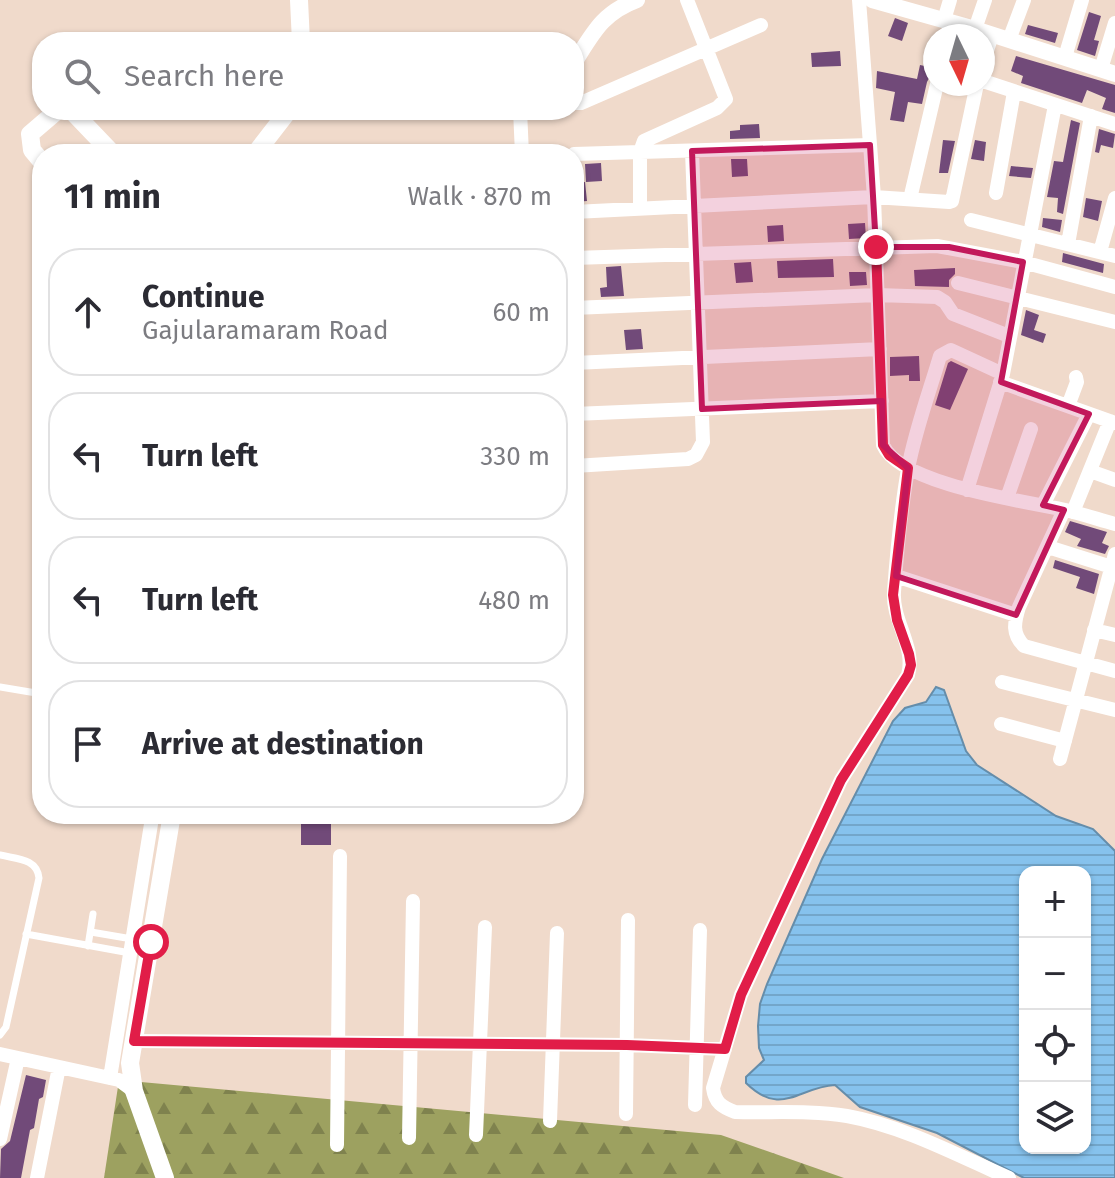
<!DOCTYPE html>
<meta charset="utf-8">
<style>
:root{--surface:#fff;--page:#f7f7f7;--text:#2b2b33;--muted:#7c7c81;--line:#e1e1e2}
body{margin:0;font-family:"Fira Sans",sans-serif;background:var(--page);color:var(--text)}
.controls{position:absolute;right:24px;bottom:24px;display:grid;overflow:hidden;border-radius:16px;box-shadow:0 2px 6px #0004}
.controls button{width:72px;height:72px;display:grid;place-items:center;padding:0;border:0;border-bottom:2px solid var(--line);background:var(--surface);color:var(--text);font:40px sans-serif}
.compass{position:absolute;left:923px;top:24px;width:72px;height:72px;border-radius:50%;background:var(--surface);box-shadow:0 2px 6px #0004;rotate:175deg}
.stop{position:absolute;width:24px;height:24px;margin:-18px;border:6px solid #e11d48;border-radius:50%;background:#fff}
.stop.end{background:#e11d48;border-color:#fff;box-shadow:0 2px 8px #0008}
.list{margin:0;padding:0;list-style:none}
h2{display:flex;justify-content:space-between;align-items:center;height:104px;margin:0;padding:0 32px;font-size:34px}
h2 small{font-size:26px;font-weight:400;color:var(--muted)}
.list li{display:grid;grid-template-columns:52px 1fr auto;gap:24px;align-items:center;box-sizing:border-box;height:128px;margin:0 16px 16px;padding:0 16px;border:2px solid var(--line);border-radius:32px}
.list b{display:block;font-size:30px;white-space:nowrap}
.list p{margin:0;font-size:26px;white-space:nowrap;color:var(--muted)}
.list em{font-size:26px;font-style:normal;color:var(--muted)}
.icon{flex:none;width:44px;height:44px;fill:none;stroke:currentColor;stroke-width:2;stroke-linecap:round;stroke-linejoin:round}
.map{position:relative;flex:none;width:1115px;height:1178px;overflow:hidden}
.search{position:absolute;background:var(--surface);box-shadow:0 2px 6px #0004;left:32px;top:32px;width:552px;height:88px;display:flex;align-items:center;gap:20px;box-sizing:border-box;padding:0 28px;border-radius:32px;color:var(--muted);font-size:30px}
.panel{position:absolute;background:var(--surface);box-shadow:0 2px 6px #0004;left:32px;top:144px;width:552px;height:680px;border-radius:32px}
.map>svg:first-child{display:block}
.forest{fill:url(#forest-firs)}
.water{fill:url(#water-rules);stroke:#658daa;stroke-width:2;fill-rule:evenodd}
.building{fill:#714a79}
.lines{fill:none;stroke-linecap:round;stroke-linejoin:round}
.service{stroke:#fff;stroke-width:7}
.minor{stroke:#fff;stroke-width:14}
.tertiary{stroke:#fff;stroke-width:16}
.secondary{stroke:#fff;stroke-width:18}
.route{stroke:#e11d48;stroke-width:10}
.marked{fill:#c2185b;fill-opacity:0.2;stroke:#c2185b;stroke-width:6;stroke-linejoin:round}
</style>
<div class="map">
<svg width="1115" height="1178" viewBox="0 0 1115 1178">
<defs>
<pattern id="forest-firs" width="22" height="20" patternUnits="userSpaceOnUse" patternTransform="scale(2)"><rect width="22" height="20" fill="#9da160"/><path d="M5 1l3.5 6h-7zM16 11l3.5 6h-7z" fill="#7f824e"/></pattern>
<pattern id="water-rules" width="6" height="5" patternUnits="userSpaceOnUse" patternTransform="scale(2)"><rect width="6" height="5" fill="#86c2ed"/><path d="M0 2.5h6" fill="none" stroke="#73a6ca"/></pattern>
</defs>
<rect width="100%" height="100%" fill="#f0dacb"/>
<!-- forest -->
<path class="forest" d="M119,1080L721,1135L844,1178H104Z"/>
<!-- water -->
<path class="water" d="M936,687L944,690L966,751L977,765L1056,816L1093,829L1115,851V1178H1024L937,1133L860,1107L835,1085C798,1087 782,1118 746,1083V1077L764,1060L759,1048L758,1026L760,1004L767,984L822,859L893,721L905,708L926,702ZM1025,872H1085V1148H1025Z"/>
<!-- building -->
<path class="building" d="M1089,12L1101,16L1094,40L1099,41L1095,56L1077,50Z
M895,18L908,23L902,41L888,36Z
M1028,25L1058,33L1055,43L1025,34Z
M840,51L841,66L812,67L811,53Z
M1016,56L1115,85V113L1102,109L1106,98L1087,90L1082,103L1021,83L1023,76L1011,71Z
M920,65L934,68L927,82L922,104L908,102L904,122L890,120L895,92L876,88L877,71L917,79Z
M1071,120L1080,123L1063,214L1057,212L1058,198L1047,197L1054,161L1063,162Z
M759,124L760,138L730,139V131L740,130V125Z
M1099,129L1115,134L1113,148L1101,145L1099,153L1095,152Z
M943,140L955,141L948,173H939Z
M975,140L986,142L984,161L971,159Z
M731,159H747L748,176L732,177Z
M601,163L602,181L586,182L585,164Z
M1011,166L1033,168L1031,178L1009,176Z
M585,182L587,201L574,202V183Z
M1086,198L1102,201L1098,221L1083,217Z
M1043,218L1062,220L1060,232L1042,227Z
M865,223L866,238L849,239L848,224Z
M783,225L784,241L768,242L767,226Z
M1063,253L1104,264L1103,273L1062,262Z
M833,259L834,277L778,278L777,261Z
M751,262L753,282L736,283L734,263Z
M621,266L624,296L601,297L600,288L607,287L606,267Z
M955,268V274L949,280V287L915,286L914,270Z
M849,272H866L867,285L850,286Z
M1026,310L1039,315L1034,330L1046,334L1043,343L1021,335Z
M641,329L643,349L626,350L624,330Z
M919,356L920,381H909V375L890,376V357Z
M951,361L968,369L950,410L935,405L948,363Z
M1070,521L1107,532L1102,543L1109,546L1105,554L1077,546L1081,539L1065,532Z
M1055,560L1099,574L1094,594L1076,588L1080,577L1053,568Z
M301,814H331V845H301Z
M26,1075L46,1080L43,1097L39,1099L34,1128L30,1130L21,1178H0L1,1149L10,1141Z"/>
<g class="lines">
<!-- service -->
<path class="service" d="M0,687L42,694
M0,855C16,859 37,858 39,878L6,1027L0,1035
M91,932L132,939
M26,934L130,953
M88,946L93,914"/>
<!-- minor -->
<path class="minor" d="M859,0L874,197L883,445C900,484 1022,501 1061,509C1079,513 1097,519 1115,524
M944,20L950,0
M975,29L985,0
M1009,40L1024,0
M378,42L379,41
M1065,57L1082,0
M983,63L992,35
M1101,69L1115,23
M983,81L1115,124
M574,103H581L761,25
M520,110L522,154
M574,154L870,145
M996,193L1014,92
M910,199L937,84
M640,209V152L644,141L717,108L726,99L687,0
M574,212L874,197L949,202L952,201L977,84
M971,220L1115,256
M1068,244L1091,116
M1100,252L1115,198
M574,258L937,246L1023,262L1115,287
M958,283L1115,322
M574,308L877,295L937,297L945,302L953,314L1009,336
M574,363L880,349
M1003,374L951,350L940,356C929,393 915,431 908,469C901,509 897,551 894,592C892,621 916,647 908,675L841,780L741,995L713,1088C715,1103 722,1107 735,1112C772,1113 810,1110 847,1116C903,1126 957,1155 1009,1178
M1000,382L1115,423
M1068,406L1077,382L1076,377
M574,414L882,401
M574,466L688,459L696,455L703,442L692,151
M1090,471L1115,480
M967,490L1003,374L1055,105
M1007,498L1031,429
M1043,505L1089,414
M1064,510L1019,607C1014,623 1012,634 1024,646L1115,671
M1073,512L1110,421
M1048,547L1115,568
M896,576L1016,615
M1094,630L1115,635
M1002,682L1115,710
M1001,724L1065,741
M1060,759L1115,554
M134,1041L627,1045L725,1049
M0,1054L119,1080L134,1091
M110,1078L152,818
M695,1105L700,930
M626,1114L628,920
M550,1121L557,933
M476,1135L485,927
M409,1138L413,901
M0,1139L18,1058
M337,1145L340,856
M37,1178L59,1067"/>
<!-- tertiary -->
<path class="tertiary" d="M872,0L975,29L1115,74
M574,63C593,33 602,13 637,0"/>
<!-- secondary -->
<path class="secondary" d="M299,0L301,42
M71,110L113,154
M255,154L289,110
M42,162L32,150L30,134L58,110
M165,1178L134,1091L130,1063L172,814"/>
</g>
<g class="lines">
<!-- route -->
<path class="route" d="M151,942L134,1041L627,1045L725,1049L741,995L841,780L908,675L911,665L909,654L897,620L893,595L908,468L889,455L883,445L876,247"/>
</g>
<!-- marked area -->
<path class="marked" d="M870,145L876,247H949L1023,262L1001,382L1089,414L1043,505L1064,510L1016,615L896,576L908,468L883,445L882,401L702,409L692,151Z"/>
</svg>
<div class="controls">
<button>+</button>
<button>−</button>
<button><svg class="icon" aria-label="locate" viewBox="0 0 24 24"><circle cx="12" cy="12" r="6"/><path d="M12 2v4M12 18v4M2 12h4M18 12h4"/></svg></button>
<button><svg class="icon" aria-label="layers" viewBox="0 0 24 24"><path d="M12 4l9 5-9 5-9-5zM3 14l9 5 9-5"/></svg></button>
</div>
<svg class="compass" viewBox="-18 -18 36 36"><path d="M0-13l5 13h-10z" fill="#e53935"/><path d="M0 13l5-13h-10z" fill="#7c7c81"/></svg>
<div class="stop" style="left:151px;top:942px"></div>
<div class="stop end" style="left:876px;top:247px"></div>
<div class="search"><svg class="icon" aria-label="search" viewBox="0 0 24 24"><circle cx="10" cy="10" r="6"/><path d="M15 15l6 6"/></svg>Search here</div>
<section class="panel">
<h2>11 min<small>Walk · 870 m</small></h2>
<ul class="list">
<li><svg class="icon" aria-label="ahead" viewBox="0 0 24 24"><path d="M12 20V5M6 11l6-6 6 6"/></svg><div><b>Continue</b><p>Gajularamaram Road</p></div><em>60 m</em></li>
<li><svg class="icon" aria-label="left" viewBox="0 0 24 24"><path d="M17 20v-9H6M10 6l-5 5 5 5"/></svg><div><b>Turn left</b></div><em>330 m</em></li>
<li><svg class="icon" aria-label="left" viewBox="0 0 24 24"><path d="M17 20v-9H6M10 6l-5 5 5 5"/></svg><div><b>Turn left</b></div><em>480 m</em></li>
<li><svg class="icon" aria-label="arrive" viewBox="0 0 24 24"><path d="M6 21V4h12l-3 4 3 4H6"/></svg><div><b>Arrive at destination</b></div></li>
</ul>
</section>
</div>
